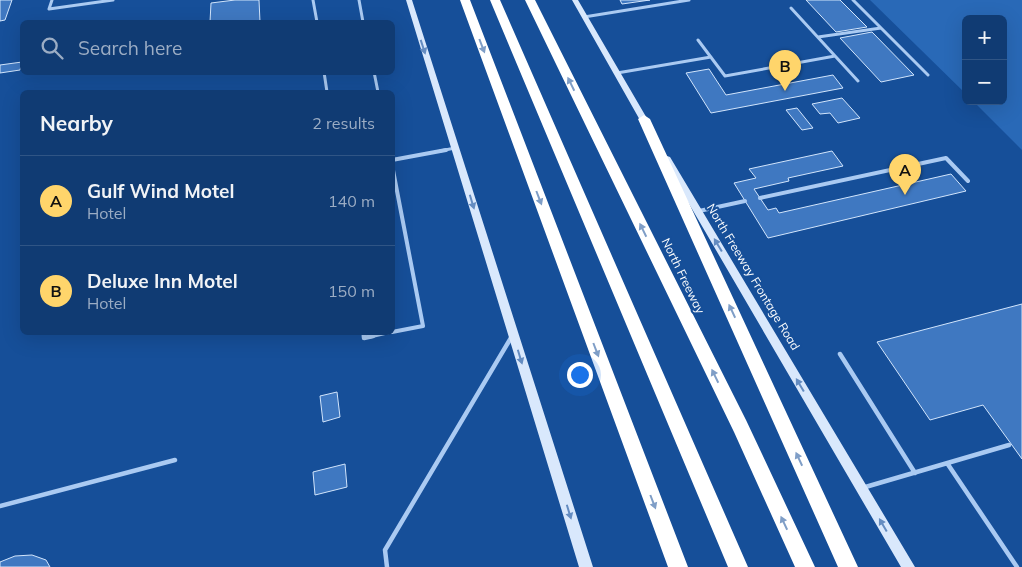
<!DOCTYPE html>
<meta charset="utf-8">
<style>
:root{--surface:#103b73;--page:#1e467b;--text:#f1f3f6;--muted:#9cadc4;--line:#305585;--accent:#ffd56b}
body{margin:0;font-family:Mulish,sans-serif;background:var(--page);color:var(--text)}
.controls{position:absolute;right:15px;top:15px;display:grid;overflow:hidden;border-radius:8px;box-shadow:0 5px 20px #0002}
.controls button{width:45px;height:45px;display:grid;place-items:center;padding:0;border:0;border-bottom:1px solid var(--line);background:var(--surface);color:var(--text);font:25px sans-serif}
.you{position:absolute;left:579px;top:374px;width:18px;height:18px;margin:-12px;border:4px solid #fff;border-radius:50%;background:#1a73e8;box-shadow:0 0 0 8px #1a73e833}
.badge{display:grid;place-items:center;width:32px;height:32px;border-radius:50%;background:var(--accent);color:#111;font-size:16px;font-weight:700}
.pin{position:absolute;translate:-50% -41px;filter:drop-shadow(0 1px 2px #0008)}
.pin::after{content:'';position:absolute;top:26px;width:18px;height:15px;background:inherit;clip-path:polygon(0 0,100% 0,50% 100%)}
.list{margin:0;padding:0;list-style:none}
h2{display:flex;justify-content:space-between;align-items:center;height:65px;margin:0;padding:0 20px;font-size:21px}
h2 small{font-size:16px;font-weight:400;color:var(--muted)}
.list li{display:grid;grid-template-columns:32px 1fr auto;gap:15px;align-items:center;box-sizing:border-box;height:90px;padding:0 20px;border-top:1px solid var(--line)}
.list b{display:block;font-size:19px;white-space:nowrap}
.list p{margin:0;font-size:16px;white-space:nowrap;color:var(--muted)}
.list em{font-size:16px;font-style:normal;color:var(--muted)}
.icon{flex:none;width:28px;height:28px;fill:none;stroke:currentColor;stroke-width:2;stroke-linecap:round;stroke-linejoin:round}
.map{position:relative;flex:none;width:1022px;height:567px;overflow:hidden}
.search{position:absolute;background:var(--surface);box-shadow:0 5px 20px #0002;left:20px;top:20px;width:375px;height:55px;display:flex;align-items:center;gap:12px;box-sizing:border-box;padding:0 18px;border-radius:8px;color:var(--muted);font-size:19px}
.panel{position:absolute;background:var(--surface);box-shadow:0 5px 20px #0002;left:20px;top:90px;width:375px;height:245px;border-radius:8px}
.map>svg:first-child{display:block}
.green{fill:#2969b7}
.building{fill:#3f78c1;stroke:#d2e5fc}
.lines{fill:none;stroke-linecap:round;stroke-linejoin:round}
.lane-far2{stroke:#aacaf2;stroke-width:3}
.lane-far1{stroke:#aacaf2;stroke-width:4}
.lane{stroke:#aacaf2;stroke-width:4.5}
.secondary{fill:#d9e8fc;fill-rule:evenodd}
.highway{fill:#fff;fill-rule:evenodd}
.oneway{fill:#7f9ec7}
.oneway2{fill:#648cc1}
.labels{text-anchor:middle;stroke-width:4;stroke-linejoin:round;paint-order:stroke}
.street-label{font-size:12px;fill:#fff;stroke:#164f99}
</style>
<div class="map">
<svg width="1022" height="567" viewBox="0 0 1022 567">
<rect width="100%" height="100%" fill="#164f99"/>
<!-- green -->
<path class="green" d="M870,0H1022V150L973,101H1003V19H966V94Z"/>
<!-- building -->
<path class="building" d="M0,0H12L5,20L0,21Z
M235,0H259L260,22H210L211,3Z
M620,0H650L622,4Z
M806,0H840L867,27L836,32Z
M872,32L914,75L881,82L840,38Z
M22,62L20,70L0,73V65Z
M709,69L726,95L833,75L843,88L711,113L686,73Z
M842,98L860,118L838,123L830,113L820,114L812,104Z
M797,108L813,128L802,130L786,110Z
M832,151L843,166L788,178L789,181L754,189L768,210L776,208L779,213L951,174L966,191L768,238L734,183L756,178L749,169Z
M1022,304V459L983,405L930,420L877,342Z
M337,392L340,417L323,422L320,396Z
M345,464L347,487L315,495L313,472Z
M32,555L46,560L50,567H0V562L15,556Z"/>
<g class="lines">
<!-- lane-far2 -->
<path class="lane-far2" d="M52,0L49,9L113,0
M313,0L317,22
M359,0L363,22
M853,0L928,75
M791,8L858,81
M584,17L689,0
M818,37L881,28
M698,40L725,76L835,56
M324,72L327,92
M374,72L378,92
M617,73L711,57
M440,151L455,148"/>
<!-- lane-far1 -->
<path class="lane-far1" d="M392,160L446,150
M392,165L423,326L392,332
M760,198L946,158L968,181
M699,211L745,201
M363,332L364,337
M368,337L389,332
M511,337L512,335"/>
<!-- lane -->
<path class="lane" d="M364,336V338L373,336
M840,354L915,473
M947,463L1017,567
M862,488L1009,445
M0,506L175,460
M387,567L385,550L512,336"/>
<!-- secondary -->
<path class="secondary" d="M406,0H412L593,567H579Z
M572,0H578L652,127L651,129H645Z
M667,156L670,157L915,567H901L664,161L663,159L664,157Z"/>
<!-- highway -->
<path class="highway" d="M460,0H470L688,567H668Z
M490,0H500L748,567H728Z
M525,0H535L746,420L815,567H795L734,432Z
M644,115L650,119L858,567H838L638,119Z"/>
</g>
<!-- one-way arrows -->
<defs><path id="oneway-solid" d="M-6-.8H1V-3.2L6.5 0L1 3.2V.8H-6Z" transform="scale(1.25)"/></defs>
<g class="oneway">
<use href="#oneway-solid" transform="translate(482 46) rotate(69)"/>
<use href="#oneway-solid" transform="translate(571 84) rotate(-116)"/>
<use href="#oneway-solid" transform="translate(539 198) rotate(69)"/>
<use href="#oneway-solid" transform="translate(643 230) rotate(-116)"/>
<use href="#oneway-solid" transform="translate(732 311) rotate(-115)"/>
<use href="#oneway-solid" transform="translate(596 350) rotate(69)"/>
<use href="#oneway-solid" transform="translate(715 376) rotate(-116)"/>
<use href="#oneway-solid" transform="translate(799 459) rotate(-115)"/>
<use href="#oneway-solid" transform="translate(653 502) rotate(69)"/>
<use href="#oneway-solid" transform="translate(784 523) rotate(-115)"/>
</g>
<g class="oneway2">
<use href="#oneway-solid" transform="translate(423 47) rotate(72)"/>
<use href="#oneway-solid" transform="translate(472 202) rotate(73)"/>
<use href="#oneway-solid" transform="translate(718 245) rotate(-121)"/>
<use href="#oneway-solid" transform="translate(520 357) rotate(73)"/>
<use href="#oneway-solid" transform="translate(800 385) rotate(-121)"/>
<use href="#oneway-solid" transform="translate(569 512) rotate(73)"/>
<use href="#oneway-solid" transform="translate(883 525) rotate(-120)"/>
</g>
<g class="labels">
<!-- street labels -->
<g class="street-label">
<text transform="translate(683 276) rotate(64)" y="4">North Freeway</text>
<text transform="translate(753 277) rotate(59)" y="4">North Freeway Frontage Road</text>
</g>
</g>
</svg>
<div class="controls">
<button>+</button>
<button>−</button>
</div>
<div class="you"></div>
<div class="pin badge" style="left:905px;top:195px">A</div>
<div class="pin badge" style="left:785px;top:91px">B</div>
<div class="search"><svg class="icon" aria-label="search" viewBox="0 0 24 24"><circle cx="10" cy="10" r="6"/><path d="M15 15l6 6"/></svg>Search here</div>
<section class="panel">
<h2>Nearby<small>2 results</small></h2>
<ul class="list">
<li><span class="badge">A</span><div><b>Gulf Wind Motel</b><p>Hotel</p></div><em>140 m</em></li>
<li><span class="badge">B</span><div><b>Deluxe Inn Motel</b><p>Hotel</p></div><em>150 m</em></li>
</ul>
</section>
</div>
